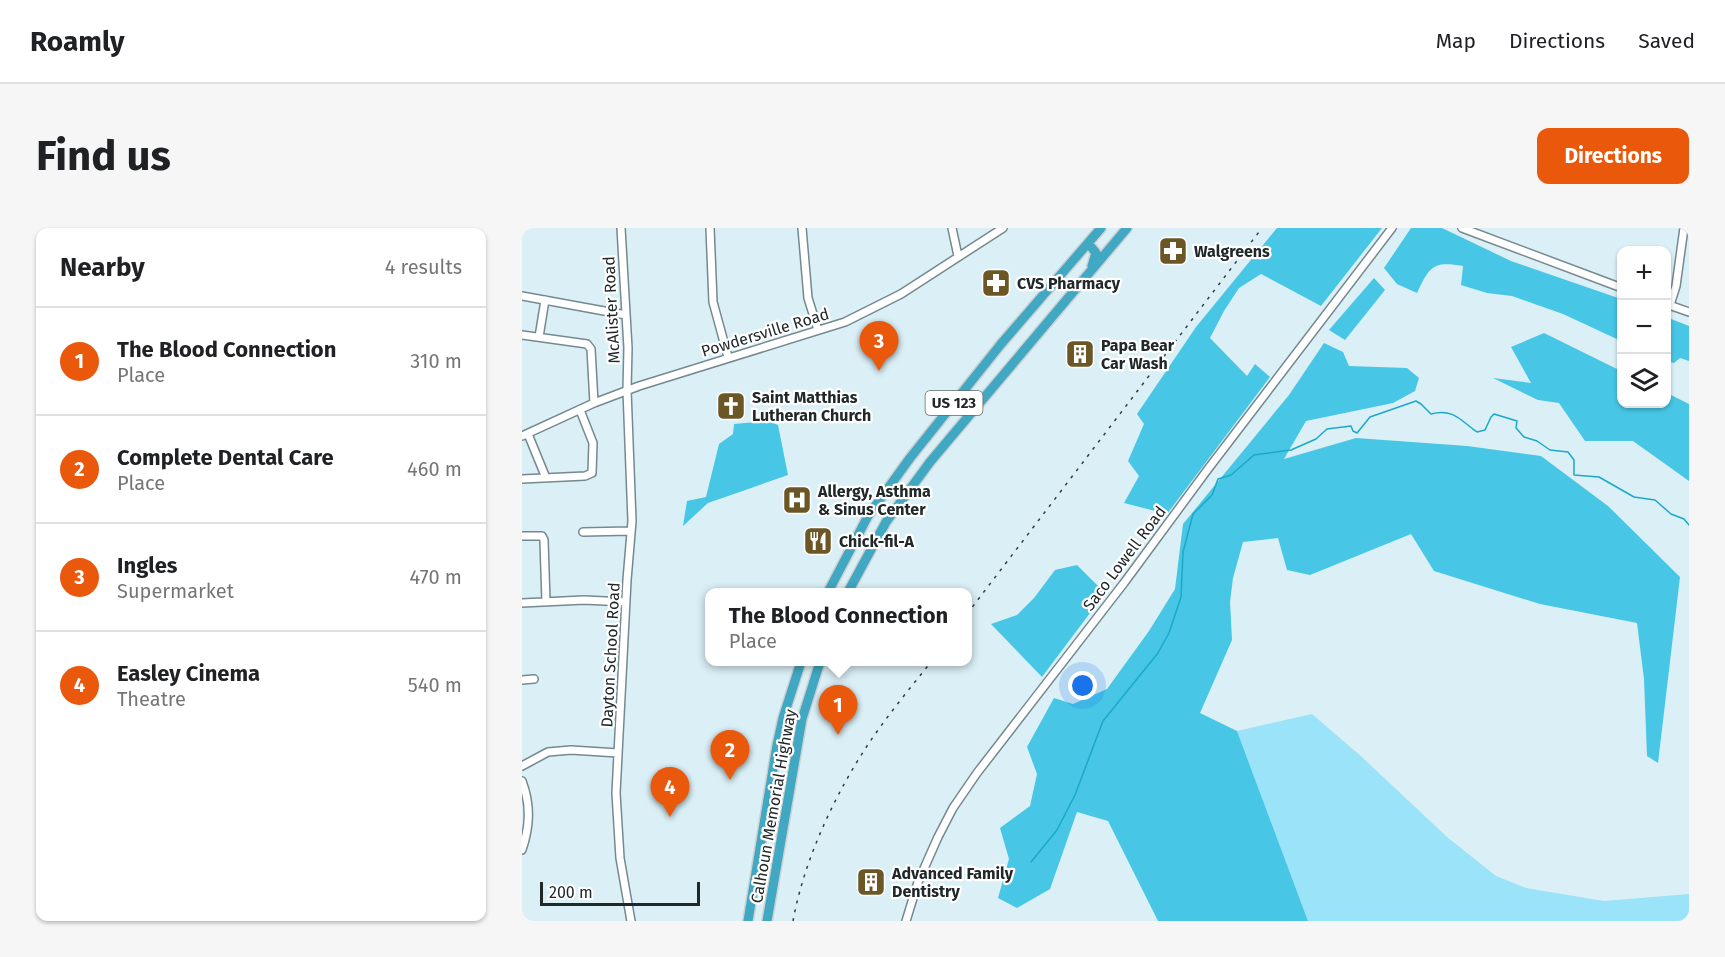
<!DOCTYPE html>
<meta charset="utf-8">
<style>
:root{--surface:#fff;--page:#f6f6f6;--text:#202124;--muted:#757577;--line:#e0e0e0;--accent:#ea580c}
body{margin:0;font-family:"Fira Sans",sans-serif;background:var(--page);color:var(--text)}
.controls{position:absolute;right:18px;top:18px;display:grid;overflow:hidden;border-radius:12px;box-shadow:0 2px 4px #0004}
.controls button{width:54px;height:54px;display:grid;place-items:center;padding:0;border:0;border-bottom:2px solid var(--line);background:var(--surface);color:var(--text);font:30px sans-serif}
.scale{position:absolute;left:18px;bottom:15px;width:160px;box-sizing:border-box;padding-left:6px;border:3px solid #20282a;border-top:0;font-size:16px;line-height:21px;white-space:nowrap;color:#20282a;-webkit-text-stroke:4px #fff;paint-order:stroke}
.you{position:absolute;left:561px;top:458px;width:21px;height:21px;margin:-15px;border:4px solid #fff;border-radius:50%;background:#1a73e8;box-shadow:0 0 0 9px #1a73e833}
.badge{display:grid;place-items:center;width:39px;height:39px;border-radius:50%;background:var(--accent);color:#fff;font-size:20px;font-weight:700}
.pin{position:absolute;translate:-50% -50px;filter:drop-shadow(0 2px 3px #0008)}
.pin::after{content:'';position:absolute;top:32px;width:21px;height:18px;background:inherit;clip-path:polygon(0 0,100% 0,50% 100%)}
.popup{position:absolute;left:183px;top:360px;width:267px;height:78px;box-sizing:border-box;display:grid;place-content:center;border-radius:12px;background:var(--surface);filter:drop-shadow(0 2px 4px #0005);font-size:20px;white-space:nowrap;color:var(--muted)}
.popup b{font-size:22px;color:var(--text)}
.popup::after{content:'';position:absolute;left:50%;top:100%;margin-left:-12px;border:12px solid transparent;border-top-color:var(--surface)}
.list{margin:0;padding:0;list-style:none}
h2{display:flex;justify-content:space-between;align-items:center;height:78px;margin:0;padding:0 24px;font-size:26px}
h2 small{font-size:20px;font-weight:400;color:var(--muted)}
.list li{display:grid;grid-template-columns:39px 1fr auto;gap:18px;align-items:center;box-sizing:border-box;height:108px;padding:0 24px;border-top:2px solid var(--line)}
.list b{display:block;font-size:22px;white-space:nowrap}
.list p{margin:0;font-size:20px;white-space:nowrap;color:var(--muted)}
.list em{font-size:20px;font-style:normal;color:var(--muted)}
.icon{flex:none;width:33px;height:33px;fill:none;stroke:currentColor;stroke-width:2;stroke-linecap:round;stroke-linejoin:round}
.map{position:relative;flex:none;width:1167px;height:693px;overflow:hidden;border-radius:12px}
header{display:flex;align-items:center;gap:36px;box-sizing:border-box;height:84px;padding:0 30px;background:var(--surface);border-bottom:2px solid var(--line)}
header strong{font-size:28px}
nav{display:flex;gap:33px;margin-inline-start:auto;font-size:21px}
.intro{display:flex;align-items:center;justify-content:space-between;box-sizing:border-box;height:144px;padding:0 36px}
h1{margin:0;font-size:42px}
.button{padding:15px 27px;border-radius:12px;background:var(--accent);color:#fff;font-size:21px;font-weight:700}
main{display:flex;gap:36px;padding:0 36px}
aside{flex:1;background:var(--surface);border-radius:12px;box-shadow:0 2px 4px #0004}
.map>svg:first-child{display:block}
.green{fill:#9be3f8}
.forest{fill:#47c6e6}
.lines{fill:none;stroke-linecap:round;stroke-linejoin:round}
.stream{stroke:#1aa9c8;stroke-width:1.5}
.minor-casing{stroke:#75898f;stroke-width:10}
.highway-casing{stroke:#ced0d0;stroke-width:12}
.minor{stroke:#fff;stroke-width:7}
.highway{stroke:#40a8c2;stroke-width:9}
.rail{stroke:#333d3f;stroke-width:1.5;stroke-dasharray:3 6;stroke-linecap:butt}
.labels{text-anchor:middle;stroke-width:4.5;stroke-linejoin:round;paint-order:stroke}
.shield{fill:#fff;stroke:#63686a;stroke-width:1.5}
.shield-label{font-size:15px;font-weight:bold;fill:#20282a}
.poi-label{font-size:16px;font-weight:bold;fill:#20282a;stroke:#fff;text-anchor:start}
.street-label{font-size:16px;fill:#20282a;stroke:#fff}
</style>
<header>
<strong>Roamly</strong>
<nav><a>Map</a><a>Directions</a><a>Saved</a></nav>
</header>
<div class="intro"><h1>Find us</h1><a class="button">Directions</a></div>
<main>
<aside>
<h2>Nearby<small>4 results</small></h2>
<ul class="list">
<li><span class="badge">1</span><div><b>The Blood Connection</b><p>Place</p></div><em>310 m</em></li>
<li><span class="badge">2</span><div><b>Complete Dental Care</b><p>Place</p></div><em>460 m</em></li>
<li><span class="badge">3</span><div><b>Ingles</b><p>Supermarket</p></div><em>470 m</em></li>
<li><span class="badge">4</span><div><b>Easley Cinema</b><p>Theatre</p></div><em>540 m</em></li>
</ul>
</aside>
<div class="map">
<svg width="1167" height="693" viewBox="0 0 1167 693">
<rect width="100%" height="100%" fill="#daeff6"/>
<!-- green -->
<path class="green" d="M790,486L841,530L925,609L974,648L1004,660L1082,673L1167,666V693H786L715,503Z"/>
<!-- forest -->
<path class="forest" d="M755,0H860L799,78L739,46L717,60L702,83L688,110L725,148L733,136L748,149L645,286L602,275L617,248L606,233L622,196L615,186L674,99Z
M889,0H920L989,33L1099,71V113L1041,86L990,68L965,65L939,57L941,38C911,33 908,38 895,65L875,56L862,40Z
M852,50L863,62L823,112L807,102Z
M1144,89L1167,98V133L1158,130L1152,135L1145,133Z
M1022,105L1099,143L1100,176H1144L1145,165L1167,176V253L1111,213H1063L1037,175L1016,172L971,150L1009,155L989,119Z
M802,115L821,124L827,138L885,140L897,150L893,163L871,175L784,193L762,231L834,210L945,218L1019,228L1086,278L1158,349L1136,535L1125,528L1122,451L1115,395L1018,376L912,343L889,306L788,347L765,342L756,310L721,314L711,350L708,374L710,412L678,485L715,503L786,693H636L586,593L555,584L528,661L495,680L476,670L487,631L478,600L508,578L515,546L505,519L532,470L551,476L585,461L627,403L653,361L661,296L767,167Z
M246,193L256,197L266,247L186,275L161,298L165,273L184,269L197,216L211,206L212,196Z
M555,337L583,365L520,449L469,396L495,387L512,370L533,342Z"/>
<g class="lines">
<!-- stream -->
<path class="stream" d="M509,634L535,602L553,567L581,493L636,425L647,405L659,369L661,324L671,286L690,267L696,251L709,247L732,227L769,222L794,211L805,201L829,198L831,203L835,205L848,189L894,173L899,176L909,186C932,180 939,193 955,204L963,202L969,189L972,186L995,193L994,200L1002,209L1015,213L1028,222L1046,224L1052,232V247L1077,249L1112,269L1133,272L1149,286L1162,291L1167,297"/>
<!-- minor casing -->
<g class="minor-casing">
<path id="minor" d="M99,0L106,120L105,162L110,293L105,352L94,565L98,630L109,693
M188,0L191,74L206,129
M280,0L286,70L296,102
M430,0L436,28
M940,0L1100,60
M0,68L104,87
M1144,76L1167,84
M1148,77L1154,58L1162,0
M0,107L65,116L69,121L72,175
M17,109L23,72
M6,206L24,250
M0,208L72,175L117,158L323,94L379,66L481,0
M0,251L63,248L70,245L71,215L58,182
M61,304L109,303
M0,308H20L22,312L24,374
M0,375L62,372L104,374
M0,452L12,451
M0,538L26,524L49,522L96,525
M0,553C9,577 8,598 0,622
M384,693L396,654L416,609L431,580L455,545L602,355L686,241L870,0"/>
</g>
<!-- highway casing -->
<g class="highway-casing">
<path id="highway" d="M566,15L574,25L570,38
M306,364L346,288L388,230L479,116L579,0
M326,364L364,294L408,234L605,0
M226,693L255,517L261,490L279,434
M245,693L280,491L298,434"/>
</g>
<!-- minor -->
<use href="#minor" class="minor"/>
<!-- highway -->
<use href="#highway" class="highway"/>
<!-- rail -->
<path class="rail" d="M445,386L740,0
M271,693C282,632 313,566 347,515C366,487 388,460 409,434"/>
</g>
<!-- icons -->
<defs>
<g id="pharmacy-square" transform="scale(1.5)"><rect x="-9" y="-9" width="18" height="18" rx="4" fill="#6b5625" stroke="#fff"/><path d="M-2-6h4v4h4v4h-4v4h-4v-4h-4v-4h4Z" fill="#fff"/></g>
<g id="building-square" transform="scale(1.5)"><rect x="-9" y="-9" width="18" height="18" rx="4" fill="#6b5625" stroke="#fff"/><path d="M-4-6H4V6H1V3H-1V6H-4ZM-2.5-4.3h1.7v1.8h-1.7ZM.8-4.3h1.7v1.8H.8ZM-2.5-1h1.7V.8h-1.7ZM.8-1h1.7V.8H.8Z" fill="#fff"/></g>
<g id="church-square" transform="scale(1.5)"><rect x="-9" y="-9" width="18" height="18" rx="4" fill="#6b5625" stroke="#fff"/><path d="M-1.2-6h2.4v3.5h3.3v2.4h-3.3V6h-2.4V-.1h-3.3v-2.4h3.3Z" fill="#fff"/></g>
<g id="hospital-square" transform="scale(1.5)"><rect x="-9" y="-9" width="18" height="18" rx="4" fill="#6b5625" stroke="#fff"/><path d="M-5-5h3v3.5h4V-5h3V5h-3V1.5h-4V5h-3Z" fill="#fff"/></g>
<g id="restaurant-square" transform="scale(1.5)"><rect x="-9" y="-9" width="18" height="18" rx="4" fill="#6b5625" stroke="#fff"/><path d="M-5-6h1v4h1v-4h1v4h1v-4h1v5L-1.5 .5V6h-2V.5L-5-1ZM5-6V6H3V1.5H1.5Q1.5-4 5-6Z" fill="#fff"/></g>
</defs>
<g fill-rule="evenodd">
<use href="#pharmacy-square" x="651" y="23"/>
<use href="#pharmacy-square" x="474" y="55"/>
<use href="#building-square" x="558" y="126"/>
<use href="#church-square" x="209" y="178"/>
<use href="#hospital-square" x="275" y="272"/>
<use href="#restaurant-square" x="296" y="313"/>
<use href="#building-square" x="349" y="654"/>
</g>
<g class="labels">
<!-- shield labels -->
<rect class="shield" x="403.5" y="163" width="57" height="24" rx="4.5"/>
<g class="shield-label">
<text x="432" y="180">US 123</text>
</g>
<!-- poi labels -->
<g class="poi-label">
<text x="672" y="29">Walgreens</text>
<text x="495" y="61">CVS Pharmacy</text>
<text x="579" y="123">Papa Bear<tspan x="579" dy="18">Car Wash</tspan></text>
<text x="230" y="175">Saint Matthias<tspan x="230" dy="18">Lutheran Church</tspan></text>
<text x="296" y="269">Allergy, Asthma<tspan x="296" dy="18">&amp; Sinus Center</tspan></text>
<text x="317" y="319">Chick-fil-A</text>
<text x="370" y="651">Advanced Family<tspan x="370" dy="18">Dentistry</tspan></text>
</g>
<!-- street labels -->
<g class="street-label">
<text transform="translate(89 82) rotate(-93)" y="6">McAlister Road</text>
<text transform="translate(243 104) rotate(-17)" y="6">Powdersville Road</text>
<text transform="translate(602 330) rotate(-53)" y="6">Saco Lowell Road</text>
<text transform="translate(88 427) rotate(-87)" y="6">Dayton School Road</text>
<text transform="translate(251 578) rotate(-80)" y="6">Calhoun Memorial Highway</text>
</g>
</g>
</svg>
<div class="controls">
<button>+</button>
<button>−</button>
<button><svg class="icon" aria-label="layers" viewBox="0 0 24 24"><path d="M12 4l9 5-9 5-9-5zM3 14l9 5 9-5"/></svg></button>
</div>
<div class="scale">200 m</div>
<div class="you"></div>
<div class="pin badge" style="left:316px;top:507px">1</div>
<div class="popup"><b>The Blood Connection</b>Place</div>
<div class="pin badge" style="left:208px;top:552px">2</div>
<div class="pin badge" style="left:357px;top:143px">3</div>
<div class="pin badge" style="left:148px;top:589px">4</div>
</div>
</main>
